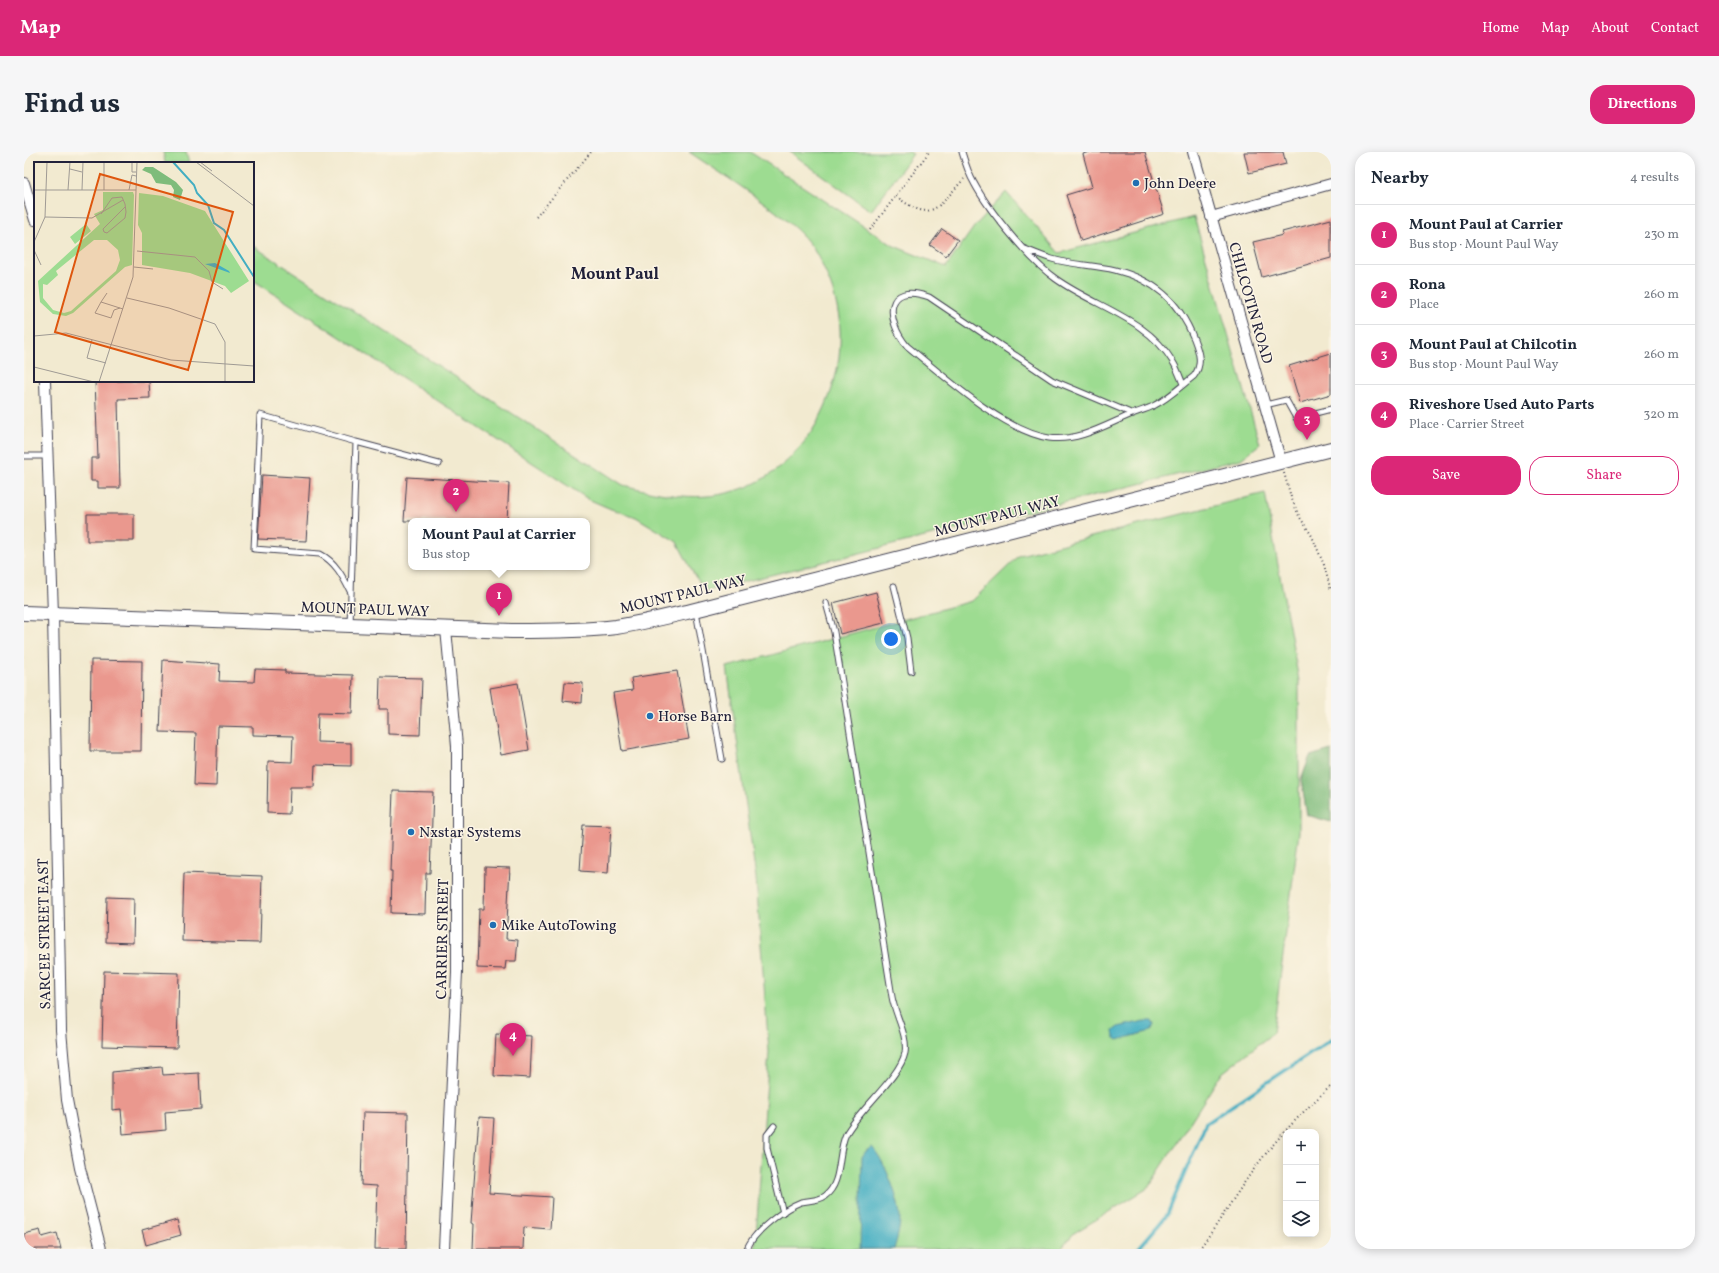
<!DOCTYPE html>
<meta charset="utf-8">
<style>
:root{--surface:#fff;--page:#f6f6f7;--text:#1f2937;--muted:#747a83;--line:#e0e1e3;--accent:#db2777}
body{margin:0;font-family:Vollkorn,serif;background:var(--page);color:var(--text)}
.controls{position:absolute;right:12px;bottom:12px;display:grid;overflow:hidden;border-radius:8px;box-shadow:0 2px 10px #0003}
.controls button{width:36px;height:36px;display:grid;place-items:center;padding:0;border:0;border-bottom:1px solid var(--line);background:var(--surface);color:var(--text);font:20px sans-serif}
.you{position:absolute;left:867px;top:487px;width:14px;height:14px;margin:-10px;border:3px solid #fff;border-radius:50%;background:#1a73e8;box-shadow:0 0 0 6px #1a73e833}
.badge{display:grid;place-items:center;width:26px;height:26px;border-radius:50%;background:var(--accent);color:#fff;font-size:13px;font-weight:700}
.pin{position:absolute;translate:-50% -33px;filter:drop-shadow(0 1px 2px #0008)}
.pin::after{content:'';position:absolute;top:21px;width:14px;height:12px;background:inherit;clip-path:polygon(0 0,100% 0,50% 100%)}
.popup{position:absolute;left:384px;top:366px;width:182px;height:52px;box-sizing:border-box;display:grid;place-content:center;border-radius:8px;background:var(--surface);filter:drop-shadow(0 1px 3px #0005);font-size:13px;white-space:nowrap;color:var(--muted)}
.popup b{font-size:15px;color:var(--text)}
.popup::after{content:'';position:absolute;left:50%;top:100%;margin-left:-8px;border:8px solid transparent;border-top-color:var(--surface)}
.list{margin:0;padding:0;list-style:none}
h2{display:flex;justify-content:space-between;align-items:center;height:52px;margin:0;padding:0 16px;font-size:17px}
h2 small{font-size:13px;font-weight:400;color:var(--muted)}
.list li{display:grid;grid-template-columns:26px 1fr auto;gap:12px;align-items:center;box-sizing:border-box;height:60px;padding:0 16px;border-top:1px solid var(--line)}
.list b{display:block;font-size:15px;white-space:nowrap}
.list p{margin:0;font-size:13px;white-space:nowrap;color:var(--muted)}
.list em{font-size:13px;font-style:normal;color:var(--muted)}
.actions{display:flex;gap:8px;padding:12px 16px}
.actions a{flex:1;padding:9px 0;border:1px solid var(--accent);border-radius:16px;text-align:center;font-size:14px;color:var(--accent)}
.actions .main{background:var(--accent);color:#fff}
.icon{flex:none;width:22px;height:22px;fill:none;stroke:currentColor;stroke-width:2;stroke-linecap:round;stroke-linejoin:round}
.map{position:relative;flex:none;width:1307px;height:1097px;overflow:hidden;border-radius:16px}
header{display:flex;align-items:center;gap:24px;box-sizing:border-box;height:56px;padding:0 20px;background:var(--accent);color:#fff}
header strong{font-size:19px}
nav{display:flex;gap:22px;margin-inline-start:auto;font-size:14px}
.intro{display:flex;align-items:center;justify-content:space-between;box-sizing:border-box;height:96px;padding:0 24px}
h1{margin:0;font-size:28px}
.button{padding:10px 18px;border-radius:16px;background:var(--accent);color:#fff;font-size:14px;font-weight:700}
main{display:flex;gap:24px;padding:0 24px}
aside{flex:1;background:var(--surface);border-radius:16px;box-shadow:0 2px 10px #0003}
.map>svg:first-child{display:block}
.green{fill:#9ddc91;stroke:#607f66}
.forest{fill:#7ebc7b;stroke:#506f5b}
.water{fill:#43aec2;stroke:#32687e}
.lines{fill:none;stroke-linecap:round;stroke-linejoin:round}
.stream{stroke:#43aec2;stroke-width:3.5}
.building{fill:#ea988e}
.lane-casing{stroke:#414051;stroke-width:7}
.street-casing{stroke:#414051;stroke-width:12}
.secondary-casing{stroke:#414051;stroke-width:16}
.path{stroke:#414051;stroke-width:2;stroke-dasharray:1 3;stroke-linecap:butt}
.lane{stroke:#fff;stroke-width:5}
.street{stroke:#fff;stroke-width:10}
.secondary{stroke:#fff;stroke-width:14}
.poi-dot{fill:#1f6fb2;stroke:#fcf5e5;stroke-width:1.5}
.labels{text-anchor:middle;stroke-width:3;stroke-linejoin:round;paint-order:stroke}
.poi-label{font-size:15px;fill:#22223b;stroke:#fcf5e5;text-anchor:start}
.street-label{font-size:15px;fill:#22223b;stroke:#fcf5e5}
.neighbourhood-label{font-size:16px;font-weight:bold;fill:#22223b;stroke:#fcf5e5}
.inset-river{fill:none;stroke:#43aec2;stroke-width:2}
.inset-road{fill:none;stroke:#9f9a94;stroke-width:1}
.view{fill:#de560e;fill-opacity:0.15;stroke:#de560e;stroke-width:2}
.inset-edge{fill:none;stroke:#22223b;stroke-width:2}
</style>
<header>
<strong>Map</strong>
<nav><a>Home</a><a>Map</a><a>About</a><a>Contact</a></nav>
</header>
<div class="intro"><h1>Find us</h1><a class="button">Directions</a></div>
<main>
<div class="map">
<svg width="1307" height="1097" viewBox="0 0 1307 1097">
<rect width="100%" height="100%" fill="#fcf5e5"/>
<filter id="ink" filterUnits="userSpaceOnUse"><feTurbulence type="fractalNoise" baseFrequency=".025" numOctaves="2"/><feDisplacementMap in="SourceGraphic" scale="8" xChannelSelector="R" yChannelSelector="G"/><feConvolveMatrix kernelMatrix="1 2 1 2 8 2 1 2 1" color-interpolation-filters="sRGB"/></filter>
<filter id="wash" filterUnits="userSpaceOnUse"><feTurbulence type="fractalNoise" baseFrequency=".012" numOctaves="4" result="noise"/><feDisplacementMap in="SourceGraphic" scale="16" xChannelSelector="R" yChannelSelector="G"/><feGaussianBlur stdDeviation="0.9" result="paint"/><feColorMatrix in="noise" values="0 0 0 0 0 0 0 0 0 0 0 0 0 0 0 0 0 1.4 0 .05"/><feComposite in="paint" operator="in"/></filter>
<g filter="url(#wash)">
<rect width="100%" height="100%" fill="#f2ead0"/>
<!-- green -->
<path class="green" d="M139,0H162L165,11H141Z
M665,0H726L870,94L922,115L950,75L982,40L1035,101L1170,65L1236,292L1217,307L682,439L671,424L653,390L612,365L587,357L564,347L229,128V94L599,333C639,343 677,351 717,337C784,314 824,233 815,166C812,143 802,118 790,98C771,66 697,22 665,0Z
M766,0H885L889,2L847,59Z
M1241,341L1275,529V680L1249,881L1197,922L1124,1036L1050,1081L1037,1097H731L745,900L732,726L703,515L948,449L996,403Z"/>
<!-- forest -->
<path class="forest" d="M1307,598V670L1283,663L1277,628L1286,604Z"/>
<!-- water -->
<path class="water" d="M1120,869H1128L1130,873L1127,879L1094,888L1090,885L1089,879L1094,875Z
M848,995C860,1007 876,1048 876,1066C876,1077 873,1087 870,1097H836L838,1005L842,999Z"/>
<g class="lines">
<!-- stream -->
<path class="stream" d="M1114,1097L1143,1063L1182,971L1307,888"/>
</g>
<g id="blocks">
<!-- building -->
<path class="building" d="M1065,0H1121L1140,62L1057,89L1042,43L1068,35L1059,2Z
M1220,0H1259L1262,12L1225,21Z
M1307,67V106L1238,125L1229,90L1259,83L1258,80Z
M918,77L934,88L922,104L906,93Z
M1307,201V242L1276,251L1265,214Z
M71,229H125L126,246L94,247L96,336H74V329H67V306H74Z
M238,323L286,326L282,389L234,387Z
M383,325L485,331L483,369H380Z
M63,362H110V389H63Z
M852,440L860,471L816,482L809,451Z
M67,508L118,509L117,599H66Z
M139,508L196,512L195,529L230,530L231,517L261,518V521L329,523L328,562L294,561L293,590L327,591V614L291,613L290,635H266L265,662L243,661L244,609L268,610L269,584L229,583V575L194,574L192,634L170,633L172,581L136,580Z
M653,519L665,587L598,599L589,541L609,538L607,526Z
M356,525L398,526L396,583L364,582V557H355Z
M541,530L559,531L558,551L539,549Z
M494,531L505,598L477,603L466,536Z
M369,639L409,640L406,721H402L401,762L367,761L368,719H366Z
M559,673L587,674L584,721L556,719Z
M461,715L486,716L482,787L494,788L492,809H482L481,817L453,816L455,757H460Z
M160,721L238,724L236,791L158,789Z
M83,745L110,746L109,791L82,790Z
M80,819L155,821L153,896L78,894Z
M472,882L508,884L506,926L470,924Z
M138,915L139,923L175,921L177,957L141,960L142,978L99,982L97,957L88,958V920Z
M339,960L384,961L382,1097H351L353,1034L337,1033Z
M455,965L470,966L465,1041L528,1045L526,1077L500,1075L499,1097H449L450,1072L447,1071Z
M153,1068L157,1083L122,1093L118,1078Z
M16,1078L18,1085L33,1081L37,1097H0V1082Z"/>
</g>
</g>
<g filter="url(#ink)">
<use href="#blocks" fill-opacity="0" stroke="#414051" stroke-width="1"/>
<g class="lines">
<!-- lane casing -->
<g class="lane-casing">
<path id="lane" d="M938,0C941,10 944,21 950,31C965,59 1006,109 1032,127C1071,155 1123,166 1149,210C1153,216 1156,225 1159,232
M999,96C1009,100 1018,104 1028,107C1048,113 1070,113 1091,118C1131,128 1155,149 1170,187C1175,200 1179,212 1170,224C1157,234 1145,246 1131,253C1124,257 1116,259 1108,262C1082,273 1054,290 1025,286C979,279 919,223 883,194C861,168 860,129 905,145L1028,228L1109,262
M1241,253L1262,248L1272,266L1307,257
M0,304H23
M870,434L883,486L887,519
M327,441C319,425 312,410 296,402L230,397L236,263L332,290
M672,459L698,607
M326,473L332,290L415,312
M750,974L743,983V996L759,1061
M723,1097C729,1080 761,1056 777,1050C785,1048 795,1049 801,1044C819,1031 813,1000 822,982C835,958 876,925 881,901C884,883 871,863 868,845L810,480L802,451"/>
</g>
<!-- street casing -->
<g class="street-casing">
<path id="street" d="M1169,0L1257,310
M0,31L11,68
M1187,65L1307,32
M21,229L29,462L37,878L43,948L56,1016L77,1097
M420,1097L433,820V594L422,477"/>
</g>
<!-- secondary casing -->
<g class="secondary-casing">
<path id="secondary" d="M0,461L488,479C523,479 558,479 592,475C618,471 642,465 667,459L1307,297"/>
</g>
<!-- path -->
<path class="path" d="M872,44C909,73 913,55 940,27
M512,65L567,0
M846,78L905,0
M1260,321L1267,345L1275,364L1288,384L1300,413L1307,439
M1175,1097C1193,1074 1208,1048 1225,1024C1249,990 1276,962 1307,934"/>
<!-- lane -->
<use href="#lane" class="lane"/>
<!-- street -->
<use href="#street" class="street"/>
<!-- secondary -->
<use href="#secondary" class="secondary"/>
</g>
</g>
<!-- markers -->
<g class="poi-dot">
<circle cx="1112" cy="31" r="4"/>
<circle cx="626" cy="564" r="4"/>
<circle cx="387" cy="680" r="4"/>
<circle cx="469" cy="773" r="4"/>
</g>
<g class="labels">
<!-- poi labels -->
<g class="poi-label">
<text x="1120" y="36">John Deere</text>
<text x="634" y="569">Horse Barn</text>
<text x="395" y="685">Nxstar Systems</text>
<text x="477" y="778">Mike AutoTowing</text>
</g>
<!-- street labels -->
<g class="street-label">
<text transform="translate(1227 151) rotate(74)" y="5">CHILCOTIN ROAD</text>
<text transform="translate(973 364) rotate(-14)" y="5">MOUNT PAUL WAY</text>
<text transform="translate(659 442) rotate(-13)" y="5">MOUNT PAUL WAY</text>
<text transform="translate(341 457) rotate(2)" y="5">MOUNT PAUL WAY</text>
<text transform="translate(20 782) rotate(-91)" y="5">SARCEE STREET EAST</text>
<text transform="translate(418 787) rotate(-89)" y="5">CARRIER STREET</text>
</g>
<!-- neighbourhood labels -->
<g class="neighbourhood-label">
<text x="591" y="127">Mount Paul</text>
</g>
</g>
<!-- overview -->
<g transform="translate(10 10)">
<rect width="220" height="220" fill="#f2ead0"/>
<path d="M69,30H99L100,33L98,103L91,105L39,151L32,154L19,152L6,140L4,119L66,62L60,52L69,48ZM60,78H73L84,88L86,98L82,109L37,149L30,151L19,148L9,136V122L13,123L24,113L22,109ZM105,31L129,34L171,49L215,119L197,131L191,124L156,111L108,103V71L104,63ZM52,62L57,69L41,82L36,75Z" fill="#9ddc91" fill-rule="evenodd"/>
<path d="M111,5H119L142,20L149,28L146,38L139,35L140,28L137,23L122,21L117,12L108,8Z" fill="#7ebc7b"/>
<path d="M181,101L195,109L196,111L171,102Z" fill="#43aec2"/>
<path class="inset-river" d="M139,0L160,23L163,31L174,43L180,61L190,68L220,115"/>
<path class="inset-road" d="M98,0V10H102M162,0L220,44M166,0L178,9M36,7L48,10M0,28H102M34,28L36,0M48,28L49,0M70,28V0M95,28L98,13L102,14M67,52L78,36L88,35L91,42L92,50L91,56L73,71L70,70L69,67L91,45M11,55L58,56L89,38M0,80L11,55L13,0M0,88L7,103M103,89L161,95L175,109L178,120L189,127M100,105L119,107M73,131L67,140L89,147M93,136L135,146L181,162L191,180V220M67,140L61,151L77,156L80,148L86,146M0,174L32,171L137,198L220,204M58,178L53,196L72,201M0,205L60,220M65,220L99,115L103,0"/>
<path class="view" d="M66,12L199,50L154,208L21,170Z"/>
<rect width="220" height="220" class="inset-edge"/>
</g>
</svg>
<div class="controls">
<button>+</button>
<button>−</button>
<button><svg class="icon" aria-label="layers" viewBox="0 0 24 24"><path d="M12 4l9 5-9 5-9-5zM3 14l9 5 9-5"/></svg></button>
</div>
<div class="you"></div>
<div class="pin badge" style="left:475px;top:464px">1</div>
<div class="popup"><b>Mount Paul at Carrier</b>Bus stop</div>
<div class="pin badge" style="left:432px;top:360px">2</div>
<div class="pin badge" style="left:1283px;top:288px">3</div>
<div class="pin badge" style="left:489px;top:904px">4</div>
</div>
<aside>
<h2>Nearby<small>4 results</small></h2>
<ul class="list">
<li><span class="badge">1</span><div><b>Mount Paul at Carrier</b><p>Bus stop · Mount Paul Way</p></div><em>230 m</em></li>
<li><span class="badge">2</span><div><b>Rona</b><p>Place</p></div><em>260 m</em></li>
<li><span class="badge">3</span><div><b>Mount Paul at Chilcotin</b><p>Bus stop · Mount Paul Way</p></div><em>260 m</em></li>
<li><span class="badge">4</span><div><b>Riveshore Used Auto Parts</b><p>Place · Carrier Street</p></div><em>320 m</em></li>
</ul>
<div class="actions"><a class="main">Save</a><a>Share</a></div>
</aside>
</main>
